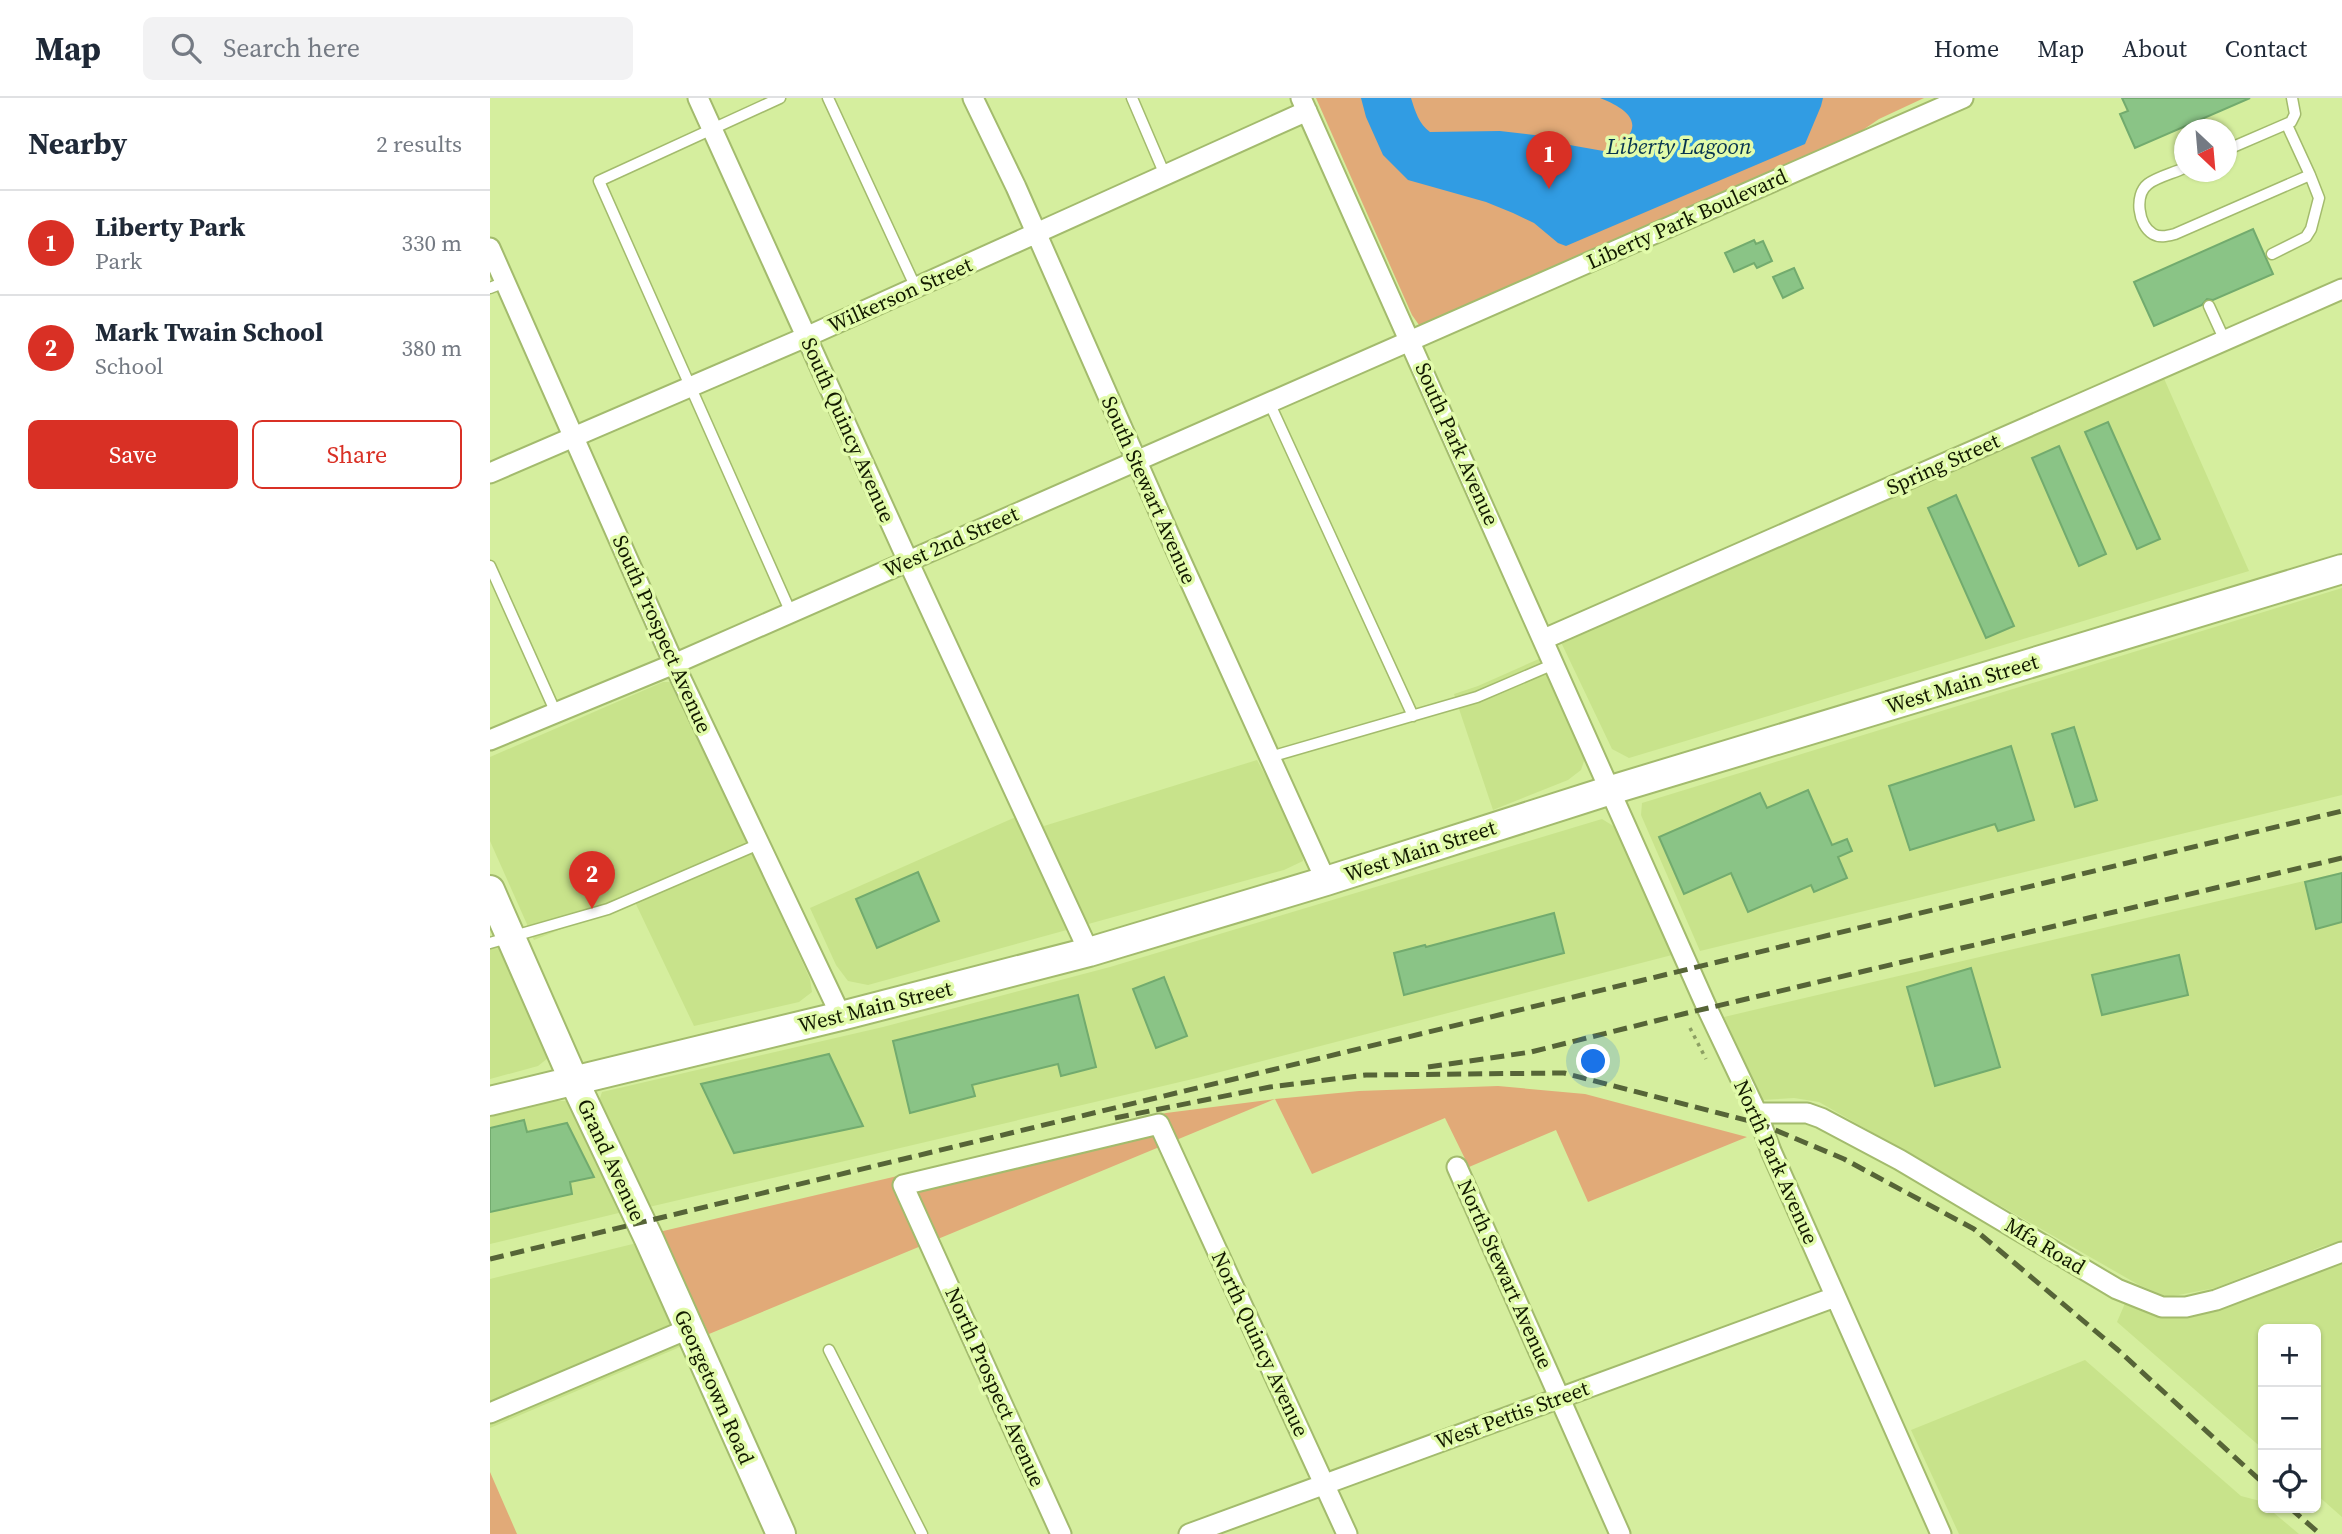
<!DOCTYPE html>
<meta charset="utf-8">
<style>
:root{--surface:#fff;--page:#f2f2f3;--text:#1f2937;--muted:#747a83;--line:#e0e1e3;--accent:#d93025}
body{margin:0;font-family:"Source Serif 4",serif;background:var(--page);color:var(--text)}
.controls{position:absolute;right:21px;bottom:21px;display:grid;overflow:hidden;border-radius:10px;box-shadow:0 2px 5px #0004}
.controls button{width:63px;height:63px;display:grid;place-items:center;padding:0;border:0;border-bottom:2px solid var(--line);background:var(--surface);color:var(--text);font:35px sans-serif}
.compass{position:absolute;left:1684px;top:21px;width:63px;height:63px;border-radius:50%;background:var(--surface);box-shadow:0 2px 5px #0004;rotate:154deg}
.you{position:absolute;left:1104px;top:964px;width:24px;height:24px;margin:-18px;border:5px solid #fff;border-radius:50%;background:#1a73e8;box-shadow:0 0 0 10px #1a73e833}
.badge{display:grid;place-items:center;width:46px;height:46px;border-radius:50%;background:var(--accent);color:#fff;font-size:23px;font-weight:700}
.pin{position:absolute;translate:-50% -58px;filter:drop-shadow(0 2px 4px #0008)}
.pin::after{content:'';position:absolute;top:37px;width:24px;height:21px;background:inherit;clip-path:polygon(0 0,100% 0,50% 100%)}
.list{margin:0;padding:0;list-style:none}
h2{display:flex;justify-content:space-between;align-items:center;height:91px;margin:0;padding:0 28px;font-size:30px}
h2 small{font-size:23px;font-weight:400;color:var(--muted)}
.list li{display:grid;grid-template-columns:46px 1fr auto;gap:21px;align-items:center;box-sizing:border-box;height:105px;padding:0 28px;border-top:2px solid var(--line)}
.list b{display:block;font-size:26px;white-space:nowrap}
.list p{margin:0;font-size:23px;white-space:nowrap;color:var(--muted)}
.list em{font-size:23px;font-style:normal;color:var(--muted)}
.actions{display:flex;gap:14px;padding:21px 28px}
.actions a{flex:1;padding:16px 0;border:2px solid var(--accent);border-radius:10px;text-align:center;font-size:24px;color:var(--accent)}
.actions .main{background:var(--accent);color:#fff}
.icon{flex:none;width:38px;height:38px;fill:none;stroke:currentColor;stroke-width:2;stroke-linecap:round;stroke-linejoin:round}
.map{position:relative;flex:none;width:1852px;height:1436px;overflow:hidden}
header{display:flex;align-items:center;gap:42px;box-sizing:border-box;height:98px;padding:0 35px;background:var(--surface);border-bottom:2px solid var(--line)}
header strong{font-size:33px}
nav{display:flex;gap:38px;margin-inline-start:auto;font-size:24px}
.search{width:490px;height:63px;background:var(--page);display:flex;align-items:center;gap:18px;box-sizing:border-box;padding:0 24px;border-radius:10px;color:var(--muted);font-size:26px}
main{display:flex}
aside{flex:1;background:var(--surface)}
.map>svg:first-child{display:block}
.built{fill:#c8e38b}
.green{fill:#e1aa78}
.water{fill:#319ce3}
.building{fill:#8ac486;stroke:#72ab6e;stroke-width:2}
.lines{fill:none;stroke-linecap:round;stroke-linejoin:round}
.lane-casing{stroke:#a3bb6d;stroke-width:13}
.street-casing{stroke:#a3bb6d;stroke-width:23}
.secondary-casing{stroke:#a3bb6d;stroke-width:32}
.path{stroke:#8c9f63;stroke-width:3.5;stroke-dasharray:3.5 5;stroke-linecap:butt}
.lane{stroke:#fff;stroke-width:10}
.street{stroke:#fff;stroke-width:19}
.secondary{stroke:#fff;stroke-width:28}
.rail{stroke:#566437;stroke-width:5;stroke-dasharray:14 7;stroke-linecap:butt}
.labels{text-anchor:middle;stroke-width:7;stroke-linejoin:round;paint-order:stroke}
.street-label{font-size:21px;fill:#121a00;stroke:#e2fbab}
.water-label{font-size:23px;font-style:italic;fill:#073450;stroke:#e2fbab}
</style>
<header>
<strong>Map</strong>
<div class="search"><svg class="icon" aria-label="search" viewBox="0 0 24 24"><circle cx="10" cy="10" r="6"/><path d="M15 15l6 6"/></svg>Search here</div>
<nav><a>Home</a><a>Map</a><a>About</a><a>Contact</a></nav>
</header>
<main>
<aside>
<h2>Nearby<small>2 results</small></h2>
<ul class="list">
<li><span class="badge">1</span><div><b>Liberty Park</b><p>Park</p></div><em>330 m</em></li>
<li><span class="badge">2</span><div><b>Mark Twain School</b><p>School</p></div><em>380 m</em></li>
</ul>
<div class="actions"><a class="main">Save</a><a>Share</a></div>
</aside>
<div class="map">
<svg width="1852" height="1436" viewBox="0 0 1852 1436">
<rect width="100%" height="100%" fill="#d5ee9e"/>
<!-- built -->
<path class="built" d="M1672,276L1759,473L1139,660L1122,651L1069,540Z
M1852,490V697L1210,853L1151,717L1152,705Z
M1051,560L1096,657L1091,672L1078,682L1003,712L964,596L988,588Z
M173,584H184L320,881L322,894L309,904L204,928L144,802L44,842L0,743V659Z
M767,662L811,744L813,763L794,772L378,887L358,883L346,867L320,810L544,711L554,728Z
M1112,721L1125,729L1182,857L707,980L159,1109L109,1003L112,994L393,929L620,869Z
M1852,774V1143L1833,1148L1725,1190L1678,1199L1649,1187L1329,1004L1304,1000L1272,1002L1234,919Z
M14,847L63,956L48,968L0,981V850Z
M65,1003H79L137,1113L0,1146V1019Z
M151,1144L204,1243L0,1330V1181Z
M1852,1165V1419L1826,1396V1231H1773V1351L1627,1224L1636,1203L1669,1215Z
M1595,1262L1751,1398L1770,1403L1773,1410H1778L1809,1436H1469L1421,1332Z"/>
<!-- green -->
<path class="green" d="M826,0H1434L1389,21L1348,49L941,227H929L922,217Z
M1008,988L1095,996L1257,1039L1098,1104L1066,1032L979,1069L955,1020L822,1076L785,1001L219,1236L169,1134L676,1015L785,1001L869,993Z
M0,1374L27,1436H0Z"/>
<!-- water -->
<path class="water" d="M871,0H921C925,13 929,26 940,34L1010,33L1052,38L1074,46L1119,54C1156,32 1146,14 1110,0H1333L1331,8L1315,46L1076,148L1068,145L1044,125L1023,115L996,104L918,82L893,57L876,19Z"/>
<!-- building -->
<path class="building" d="M1632,0H1760L1645,50L1630,16L1638,13Z
M1763,131L1783,176L1723,202L1717,201L1712,207L1664,228L1644,184Z
M1264,142L1266,146L1273,143L1282,163L1267,170L1264,165L1244,174L1235,155Z
M1304,170L1313,190L1293,200L1283,179Z
M1618,324L1670,441L1647,451L1595,334Z
M1569,348L1616,456L1589,468L1542,360Z
M1466,397L1524,528L1496,540L1438,410Z
M1584,629L1607,702L1585,709L1562,636Z
M1521,648L1544,722L1508,733L1505,726L1420,752L1399,688Z
M1318,692L1342,747L1357,741L1362,753L1348,759L1357,780L1324,794L1321,787L1258,814L1241,775L1194,796L1169,739L1270,695L1277,710Z
M428,774L449,823L387,850L366,801Z
M1852,775V824L1826,831L1815,784Z
M1064,815L1074,855L914,897L904,855L935,847L936,849Z
M1689,857L1698,897L1612,917L1602,877Z
M1481,870L1510,969L1445,988L1417,889Z
M674,879L697,938L666,950L643,891Z
M588,897L606,969L571,978L568,966L482,987L485,998L420,1015L403,943Z
M339,956L373,1028L244,1055L211,986Z
M34,1022L37,1034L77,1025L104,1079L80,1084L82,1096L0,1114V1030Z"/>
<g class="lines">
<!-- lane casing -->
<g class="lane-casing">
<path id="lane" d="M290,0L109,83L301,515
M338,0L426,190
M642,0L675,77
M1736,52L1801,24L1805,16L1802,0
M1694,70C1684,75 1667,79 1658,86C1644,97 1648,127 1663,136C1670,140 1677,138 1685,136L1820,77L1797,27
M1782,156L1816,139L1821,131L1829,100L1820,77
M0,190L15,184
M1719,208L1735,243
M779,304L923,618
M0,468L66,615
M780,659L987,599L1064,566
M0,845L118,811L269,746
M339,1252L432,1436"/>
</g>
<!-- street casing -->
<g class="street-casing">
<path id="street" d="M208,0L418,463L599,854
M483,0L526,89L681,441L836,783
M811,0L1217,910L1267,1015L1281,1053L1451,1436
M0,150L184,566L351,918
M0,375L316,239L817,13
M1054,541L1852,191
M0,642L184,566L1473,0
M1267,1015H1317L1331,1020L1410,1062L1627,1191L1672,1209H1696L1726,1202L1852,1154
M967,1069L1130,1436
M0,1315L198,1231
M571,1436L413,1087L669,1026L857,1436
M699,1436L1345,1199"/>
</g>
<!-- secondary casing -->
<g class="secondary-casing">
<path id="secondary" d="M0,792L84,983L159,1141L291,1436
M0,1003L351,918L599,854L836,783L1121,692L1852,471"/>
</g>
<!-- path -->
<path class="path" d="M1200,930L1216,961"/>
<!-- lane -->
<use href="#lane" class="lane"/>
<!-- street -->
<use href="#street" class="street"/>
<!-- secondary -->
<use href="#secondary" class="secondary"/>
<!-- rail -->
<path class="rail" d="M938,969L1041,954L1193,916L1852,760
M625,1020L780,989L876,977L1074,975L1271,1026L1354,1061L1484,1131L1628,1252L1773,1385
M0,1161L1852,713
M1800,1410L1830,1436"/>
</g>
<g class="labels">
<!-- street labels -->
<g class="street-label">
<text transform="translate(1197 121) rotate(-24)" y="7">Liberty Park Boulevard</text>
<text transform="translate(410 197) rotate(-24)" y="7">Wilkerson Street</text>
<text transform="translate(358 332) rotate(66)" y="7">South Quincy Avenue</text>
<text transform="translate(967 346) rotate(66)" y="7">South Park Avenue</text>
<text transform="translate(1453 366) rotate(-24)" y="7">Spring Street</text>
<text transform="translate(659 392) rotate(66)" y="7">South Stewart Avenue</text>
<text transform="translate(461 444) rotate(-24)" y="7">West 2nd Street</text>
<text transform="translate(172 536) rotate(66)" y="7">South Prospect Avenue</text>
<text transform="translate(1472 586) rotate(-17)" y="7">West Main Street</text>
<text transform="translate(930 753) rotate(-18)" y="7">West Main Street</text>
<text transform="translate(385 909) rotate(-14)" y="7">West Main Street</text>
<text transform="translate(121 1062) rotate(65)" y="7">Grand Avenue</text>
<text transform="translate(1286 1064) rotate(66)" y="7">North Park Avenue</text>
<text transform="translate(1555 1148) rotate(31)" y="7">Mfa Road</text>
<text transform="translate(1015 1176) rotate(66)" y="7">North Stewart Avenue</text>
<text transform="translate(770 1246) rotate(65)" y="7">North Quincy Avenue</text>
<text transform="translate(224 1289) rotate(66)" y="7">Georgetown Road</text>
<text transform="translate(505 1289) rotate(66)" y="7">North Prospect Avenue</text>
<text transform="translate(1022 1317) rotate(-20)" y="7">West Pettis Street</text>
</g>
<!-- water labels -->
<g class="water-label">
<text x="1189" y="56">Liberty Lagoon</text>
</g>
</g>
</svg>
<div class="controls">
<button>+</button>
<button>−</button>
<button><svg class="icon" aria-label="locate" viewBox="0 0 24 24"><circle cx="12" cy="12" r="6"/><path d="M12 2v4M12 18v4M2 12h4M18 12h4"/></svg></button>
</div>
<svg class="compass" viewBox="-18 -18 36 36"><path d="M0-13l5 13h-10z" fill="#e53935"/><path d="M0 13l5-13h-10z" fill="#747a83"/></svg>
<div class="you"></div>
<div class="pin badge" style="left:1059px;top:91px">1</div>
<div class="pin badge" style="left:102px;top:811px">2</div>
</div>
</main>
